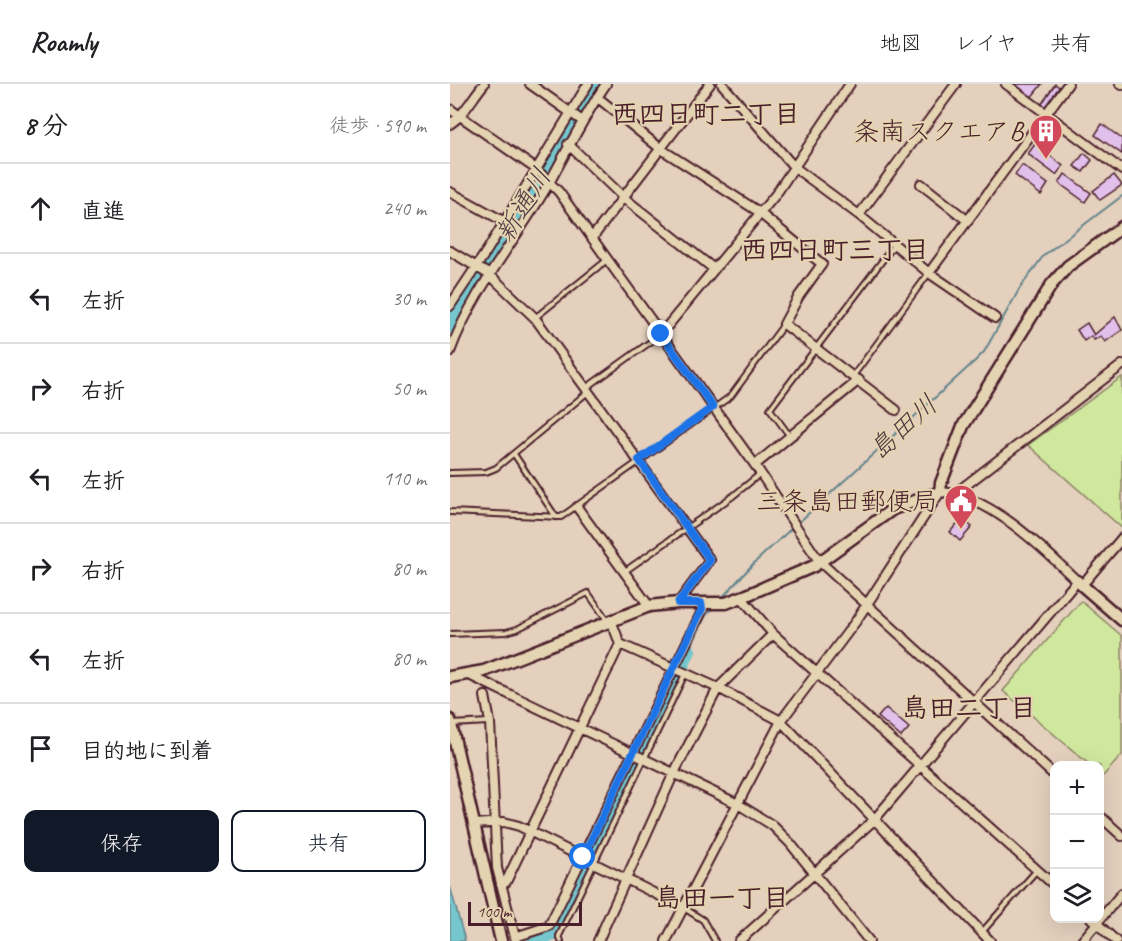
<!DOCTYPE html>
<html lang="ja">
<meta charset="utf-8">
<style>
:root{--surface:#fff;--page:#f6f6f6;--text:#202124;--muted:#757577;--line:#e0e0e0;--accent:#111827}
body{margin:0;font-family:Caveat,"Klee One",sans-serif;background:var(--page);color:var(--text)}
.controls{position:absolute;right:18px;bottom:18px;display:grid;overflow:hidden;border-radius:12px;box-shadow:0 6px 24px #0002}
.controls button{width:54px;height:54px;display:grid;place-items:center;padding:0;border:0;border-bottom:2px solid var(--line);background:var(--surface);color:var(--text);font:30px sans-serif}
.scale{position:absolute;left:18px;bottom:15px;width:114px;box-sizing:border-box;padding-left:6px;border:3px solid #4a1f2b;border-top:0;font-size:16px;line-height:21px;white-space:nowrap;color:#4a1f2b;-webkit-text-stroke:4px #e5d4b1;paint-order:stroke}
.stop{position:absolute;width:18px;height:18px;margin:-14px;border:4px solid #1a73e8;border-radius:50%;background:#fff}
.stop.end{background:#1a73e8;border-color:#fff;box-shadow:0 2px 6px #0008}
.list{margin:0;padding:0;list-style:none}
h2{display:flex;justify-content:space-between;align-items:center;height:78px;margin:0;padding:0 24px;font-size:26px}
h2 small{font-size:20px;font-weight:400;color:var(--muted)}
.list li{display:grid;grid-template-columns:39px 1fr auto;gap:18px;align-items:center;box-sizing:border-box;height:90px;padding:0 24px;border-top:2px solid var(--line)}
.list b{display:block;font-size:22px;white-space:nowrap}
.list em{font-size:20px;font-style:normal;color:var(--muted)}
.actions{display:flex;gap:12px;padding:18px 24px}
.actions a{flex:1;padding:14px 0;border:2px solid var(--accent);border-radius:12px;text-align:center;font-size:21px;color:var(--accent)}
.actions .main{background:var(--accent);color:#fff}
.icon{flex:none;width:33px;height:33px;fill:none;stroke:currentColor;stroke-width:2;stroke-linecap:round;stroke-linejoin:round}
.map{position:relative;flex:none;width:672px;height:857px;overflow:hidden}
header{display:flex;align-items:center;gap:36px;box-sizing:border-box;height:84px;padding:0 30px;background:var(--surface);border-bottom:2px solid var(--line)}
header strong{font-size:28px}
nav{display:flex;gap:33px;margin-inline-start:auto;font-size:21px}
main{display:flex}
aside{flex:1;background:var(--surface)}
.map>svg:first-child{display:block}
.green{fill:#cfe89e;stroke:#8c8464;stroke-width:1.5}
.water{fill:#76c7cd;stroke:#64848c;stroke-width:1.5}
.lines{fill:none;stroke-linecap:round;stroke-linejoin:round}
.stream{stroke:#64848c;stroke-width:2}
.river{stroke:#76c7cd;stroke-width:14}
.building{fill:#e2c0ec;stroke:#4a1f2b;stroke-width:1.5}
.lane-casing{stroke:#4a1f2b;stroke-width:8}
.street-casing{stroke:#4a1f2b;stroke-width:12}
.secondary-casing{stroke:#4a1f2b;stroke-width:15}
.lane{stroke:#e5d4b1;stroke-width:4}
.street{stroke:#e5d4b1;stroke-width:8}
.secondary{stroke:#e5d4b1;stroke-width:10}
.route{stroke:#1a73e8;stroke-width:8}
.labels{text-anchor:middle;stroke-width:4.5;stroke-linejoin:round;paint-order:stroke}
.poi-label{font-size:26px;fill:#4a1f2b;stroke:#e5d4b1;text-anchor:end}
.neighbourhood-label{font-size:27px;font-weight:bold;fill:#4a1f2b;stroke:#e5d4b1}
.water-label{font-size:27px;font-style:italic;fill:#513843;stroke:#e5d4b1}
</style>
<header>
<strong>Roamly</strong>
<nav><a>地図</a><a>レイヤ</a><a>共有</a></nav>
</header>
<main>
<aside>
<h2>8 分<small>徒歩 · 590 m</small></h2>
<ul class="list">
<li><svg class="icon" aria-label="ahead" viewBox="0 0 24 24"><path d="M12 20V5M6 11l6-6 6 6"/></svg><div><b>直進</b></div><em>240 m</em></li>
<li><svg class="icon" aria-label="left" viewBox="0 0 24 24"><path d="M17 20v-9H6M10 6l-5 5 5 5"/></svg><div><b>左折</b></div><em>30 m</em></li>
<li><svg class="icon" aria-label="right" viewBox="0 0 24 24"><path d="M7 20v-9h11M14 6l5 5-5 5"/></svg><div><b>右折</b></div><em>50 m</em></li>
<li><svg class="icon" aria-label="left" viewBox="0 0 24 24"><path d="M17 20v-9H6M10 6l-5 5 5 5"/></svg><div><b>左折</b></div><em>110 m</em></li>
<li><svg class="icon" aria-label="right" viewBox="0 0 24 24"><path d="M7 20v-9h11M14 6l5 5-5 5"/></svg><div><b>右折</b></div><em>80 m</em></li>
<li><svg class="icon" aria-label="left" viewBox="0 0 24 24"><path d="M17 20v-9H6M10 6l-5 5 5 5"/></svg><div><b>左折</b></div><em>80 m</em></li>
<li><svg class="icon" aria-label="arrive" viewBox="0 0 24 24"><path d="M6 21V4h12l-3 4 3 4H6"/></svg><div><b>目的地に到着</b></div></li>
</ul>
<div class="actions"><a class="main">保存</a><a>共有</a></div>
</aside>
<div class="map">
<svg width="672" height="857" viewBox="0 0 672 857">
<rect width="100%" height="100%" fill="#e4d0bd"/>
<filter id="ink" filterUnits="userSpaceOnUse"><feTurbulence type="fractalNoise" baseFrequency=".0167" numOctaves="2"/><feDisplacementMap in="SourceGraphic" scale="12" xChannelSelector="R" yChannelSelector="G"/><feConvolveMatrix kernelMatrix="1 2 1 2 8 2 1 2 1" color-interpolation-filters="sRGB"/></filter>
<g filter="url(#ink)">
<!-- green -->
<path class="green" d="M672,293V444L578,361Z
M631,517L672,552V671L653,692L650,689V682L640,681L553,607Z"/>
<!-- water -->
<path class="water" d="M0,802L15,857H0Z"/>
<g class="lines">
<!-- stream -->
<path class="stream" d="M348,439L525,277L534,268L570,204L594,171L672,112
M271,515L303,480L343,443
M239,567L256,531L263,524"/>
<!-- river -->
<path class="river" d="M0,242L99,82L129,25L145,0
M84,857L104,850L239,567"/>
</g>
<!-- building -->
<path class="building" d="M561,0H592L580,15Z
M605,0L613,6L598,26L591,21Z
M652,40L672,55V70L645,51Z
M585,60L613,82L606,91L578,70Z
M634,69L642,76L633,88L624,82Z
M572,81L598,100L591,111L565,91Z
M615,90L641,109L635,118L609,99Z
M664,91L672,101L650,116L643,107Z
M665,233L672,246L655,258L651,252L644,256L641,252L634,257L627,246L637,239L644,251Z
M512,434L522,443L510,457L500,448Z
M436,624L459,644L451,653L428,633Z"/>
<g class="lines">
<!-- lane casing -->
<g class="lane-casing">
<path id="lane" d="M86,233L157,176
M403,292L479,189
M136,304L210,251
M339,351L320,325L444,161
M64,370L106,433
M0,389L36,388L46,384L138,308
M0,428L111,433L281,312L334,240
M175,487L283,412L310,390
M0,550L56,548L67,545L138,509L157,536
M1,640L39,638
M234,824L253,836L265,857
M532,848L587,786
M111,857L109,852L235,590"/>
</g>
<!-- street casing -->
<g class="street-casing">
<path id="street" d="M80,0L131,36
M272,0L344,83L409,131L479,189L545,234
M556,0L672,86
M670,0L672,1
M147,13L211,65L306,126L372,180L349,212L334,240L446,326
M0,25L86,85L109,108L305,381L369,477L604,691
M0,40C15,30 22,14 34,0
M118,60L174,114L264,185
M471,100L518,137
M0,108L55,138
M409,131L506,0
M142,154L260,0
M0,167L40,191L85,234L260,476L228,519
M479,189L618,0
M0,222L38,165L138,0
M211,250L326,110L400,0
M0,268C22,207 67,155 99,99C118,65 134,32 156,0
M305,381L409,296
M507,408L672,281
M127,423L199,522
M632,501L672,454
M291,513L323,550L604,801
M161,536L170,560L268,604L331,637L540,857
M17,590L288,720L322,741L340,759L419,857
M35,612L40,638L47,784L66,857
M650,732L672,752
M24,740L54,738L69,742L234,824
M51,801L56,798L170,560
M641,834L666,857
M65,853L99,842L253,525L251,519
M148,857L224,689L268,604L323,550
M216,857L331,637L406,537L490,408C538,410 593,464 627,497L424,736L289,857
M632,857L672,809"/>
</g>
<!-- secondary casing -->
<g class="secondary-casing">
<path id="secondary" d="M627,497L672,536
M0,593L34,587L199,522L228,519H276L297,511L364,482L443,425L490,408L491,399L513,342L602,200L618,182L672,143
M0,636L51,857"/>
</g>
<!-- lane -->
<use href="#lane" class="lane"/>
<!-- street -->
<use href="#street" class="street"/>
<!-- secondary -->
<use href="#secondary" class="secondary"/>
</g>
</g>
<g class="lines" filter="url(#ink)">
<!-- route -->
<path class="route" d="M133,773L252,525L251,519H228L260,476L189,376L263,323L211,250"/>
</g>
<!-- icons -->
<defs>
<g id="building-pin" transform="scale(1.725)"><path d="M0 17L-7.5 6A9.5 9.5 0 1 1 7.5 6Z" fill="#d1495b" stroke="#e5d4b1"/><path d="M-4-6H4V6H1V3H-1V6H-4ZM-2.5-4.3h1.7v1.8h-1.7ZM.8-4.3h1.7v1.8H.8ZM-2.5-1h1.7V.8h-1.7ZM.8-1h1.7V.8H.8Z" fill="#fff"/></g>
<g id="civic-pin" transform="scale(1.725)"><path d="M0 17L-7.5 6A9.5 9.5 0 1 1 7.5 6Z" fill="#d1495b" stroke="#e5d4b1"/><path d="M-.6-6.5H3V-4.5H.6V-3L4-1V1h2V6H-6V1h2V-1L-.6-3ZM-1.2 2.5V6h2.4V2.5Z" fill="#fff"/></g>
</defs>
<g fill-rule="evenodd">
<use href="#building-pin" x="596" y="47"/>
<use href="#civic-pin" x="511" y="417"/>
</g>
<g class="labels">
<!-- poi labels -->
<g class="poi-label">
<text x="573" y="56">条南スクエアB</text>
<text x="488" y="426">三条島田郵便局</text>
</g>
<!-- neighbourhood labels -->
<g class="neighbourhood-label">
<text x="256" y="39">西四日町二丁目</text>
<text x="385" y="175">西四日町三丁目</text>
<text x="519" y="633">島田二丁目</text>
<text x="272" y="823">島田一丁目</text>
</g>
<!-- water labels -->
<g class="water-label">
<text transform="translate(73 121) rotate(-59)" y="9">新通川</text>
<text transform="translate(453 343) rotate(-42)" y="9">島田川</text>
</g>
</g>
</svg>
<div class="controls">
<button>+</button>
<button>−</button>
<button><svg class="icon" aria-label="layers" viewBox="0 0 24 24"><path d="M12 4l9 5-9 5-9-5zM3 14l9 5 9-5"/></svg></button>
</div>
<div class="scale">100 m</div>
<div class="stop" style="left:133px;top:773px"></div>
<div class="stop end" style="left:211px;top:250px"></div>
</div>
</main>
